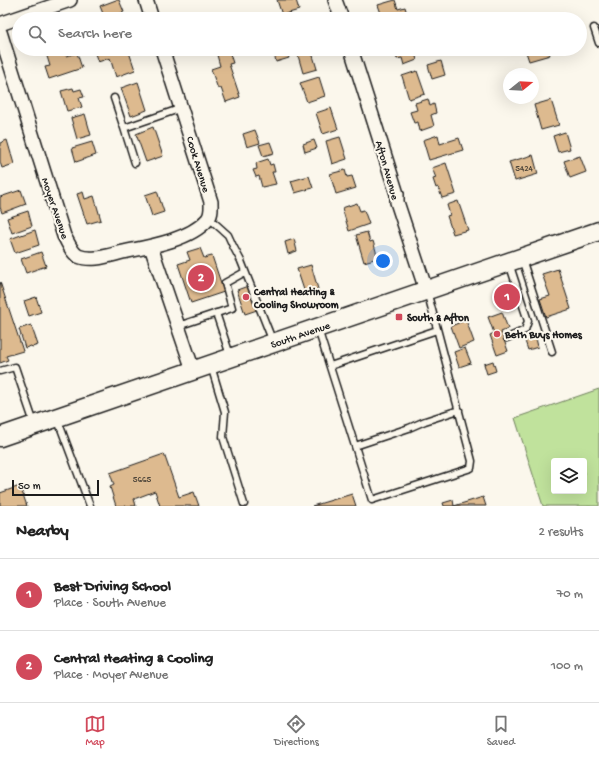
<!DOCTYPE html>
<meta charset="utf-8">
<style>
:root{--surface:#fff;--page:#f6f6f6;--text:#222;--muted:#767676;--line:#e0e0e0;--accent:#d1495b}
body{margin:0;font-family:"Gochi Hand",sans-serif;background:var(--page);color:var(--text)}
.controls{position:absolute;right:12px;bottom:12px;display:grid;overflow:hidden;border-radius:4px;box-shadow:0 4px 16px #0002}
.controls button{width:36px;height:36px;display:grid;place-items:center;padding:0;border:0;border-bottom:1px solid var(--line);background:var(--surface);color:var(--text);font:20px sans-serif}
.compass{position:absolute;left:503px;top:68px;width:36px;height:36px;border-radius:50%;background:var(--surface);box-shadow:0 4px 16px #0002;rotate:72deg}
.scale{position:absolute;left:12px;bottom:10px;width:87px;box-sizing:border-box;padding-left:4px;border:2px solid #1c1c1c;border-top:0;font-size:11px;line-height:14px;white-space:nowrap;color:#1c1c1c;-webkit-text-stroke:3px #fbf7ec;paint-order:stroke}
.you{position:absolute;left:383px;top:261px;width:14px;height:14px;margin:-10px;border:3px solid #fff;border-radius:50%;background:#1a73e8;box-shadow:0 0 0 6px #1a73e833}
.badge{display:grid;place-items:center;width:26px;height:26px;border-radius:50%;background:var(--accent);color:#fff;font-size:13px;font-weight:700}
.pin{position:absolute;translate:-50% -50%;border:2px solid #fff;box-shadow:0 1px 4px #0006}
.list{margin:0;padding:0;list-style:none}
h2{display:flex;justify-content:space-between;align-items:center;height:52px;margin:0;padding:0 16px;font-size:17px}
h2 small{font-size:13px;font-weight:400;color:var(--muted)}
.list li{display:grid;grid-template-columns:26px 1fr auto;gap:12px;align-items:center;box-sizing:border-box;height:72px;padding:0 16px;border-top:1px solid var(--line)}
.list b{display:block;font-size:15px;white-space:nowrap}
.list p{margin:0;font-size:13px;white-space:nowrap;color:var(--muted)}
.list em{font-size:13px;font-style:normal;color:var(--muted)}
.icon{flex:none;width:22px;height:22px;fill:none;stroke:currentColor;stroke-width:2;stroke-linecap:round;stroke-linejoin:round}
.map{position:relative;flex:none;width:599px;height:506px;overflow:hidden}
.search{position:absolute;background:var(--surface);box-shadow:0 4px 16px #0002;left:12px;right:12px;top:12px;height:44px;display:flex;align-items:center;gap:10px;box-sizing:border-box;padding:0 14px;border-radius:22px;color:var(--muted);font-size:15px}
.sheet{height:196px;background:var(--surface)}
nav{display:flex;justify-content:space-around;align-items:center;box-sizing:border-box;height:56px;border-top:1px solid var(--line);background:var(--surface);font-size:11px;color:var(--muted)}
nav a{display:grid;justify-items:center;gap:2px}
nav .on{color:var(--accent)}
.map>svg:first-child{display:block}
.green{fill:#c0e29c;stroke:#6e7f5c;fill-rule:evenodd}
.building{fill:#ddba8f;stroke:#1c1c1c}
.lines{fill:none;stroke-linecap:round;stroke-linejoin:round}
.lane-casing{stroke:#1c1c1c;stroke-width:9}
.street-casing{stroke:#1c1c1c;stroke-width:16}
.secondary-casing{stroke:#1c1c1c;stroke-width:21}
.lane{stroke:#fbf7ec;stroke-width:6}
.street{stroke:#fbf7ec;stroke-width:13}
.secondary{stroke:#fbf7ec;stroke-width:18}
.poi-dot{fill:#d1495b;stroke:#fbf7ec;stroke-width:1.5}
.labels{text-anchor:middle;stroke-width:4;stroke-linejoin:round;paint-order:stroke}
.number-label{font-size:9px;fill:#4c4439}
.street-label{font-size:11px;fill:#1c1c1c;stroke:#fbf7ec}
.poi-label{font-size:11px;font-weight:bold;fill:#1c1c1c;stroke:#fbf7ec;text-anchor:start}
</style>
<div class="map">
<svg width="599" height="506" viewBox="0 0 599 506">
<rect width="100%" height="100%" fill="#fbf7ec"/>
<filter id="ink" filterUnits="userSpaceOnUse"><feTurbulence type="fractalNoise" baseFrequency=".025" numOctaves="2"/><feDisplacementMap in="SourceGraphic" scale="8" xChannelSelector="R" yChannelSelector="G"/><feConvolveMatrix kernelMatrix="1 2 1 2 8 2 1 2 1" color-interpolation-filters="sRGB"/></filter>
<g filter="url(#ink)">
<!-- green -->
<path class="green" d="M599,389V506H543L515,418ZM554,461H584V491H554Z"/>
<!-- building -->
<path class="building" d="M116,0H119L124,12L105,19L100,6Z
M277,0H296L299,10L282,15Z
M395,0L398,9L405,7L408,17L402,19H383L378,5Z
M49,49H64L66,56L77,53L82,68L49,79L45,67L50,66L45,50Z
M99,49H128L135,70L116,77L110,58L98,62L94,51Z
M286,49L289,58L276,62L274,53Z
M306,49H311L317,69L303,73L297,52Z
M394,49H414L417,60L404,65L402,58L397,59Z
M525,49H548L550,55L529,61Z
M229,51L233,63L229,64L240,97L226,102L221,88L218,89L211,69L220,66L217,55Z
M441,61L445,75L432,79L428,65Z
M417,71L425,94L409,99L402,76Z
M319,77L325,96L307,102L300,83Z
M138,82L147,110L131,116L121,88Z
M73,88L74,91L81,89L84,97L79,98L82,107L67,111L61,91Z
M428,99L430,106L434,104L436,113L431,115L434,126L420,131L418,122L414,123L410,112L417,110L415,103Z
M551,100L559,125L541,130L534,105Z
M331,108L338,129L323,134L316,113Z
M85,114L91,135L77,139L71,118Z
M153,127L163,156L146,162L136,134Z
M255,130L260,143L247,147L243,134Z
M565,132L570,149L558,152L553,136Z
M438,135L440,144L459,138L463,150L429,160L423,140Z
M340,137L347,159L332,164L326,141Z
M7,140L14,164L2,168L0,162V143Z
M314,140L317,148L305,152L303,144Z
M92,142L96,155L76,162L72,148Z
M270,142L274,153L263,156L259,145Z
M533,155L538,174L515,181L509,162Z
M580,156L586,172L570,178L564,161Z
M268,159L270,165L273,164L275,172H272L276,184L262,187L259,176L256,177L253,170L257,169L256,163Z
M446,163L456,194L442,198L438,187L436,188L433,179L436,178L432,168Z
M345,170L347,177L352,176L356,188L336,194L330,174Z
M309,176L313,188L295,193L291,181Z
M21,190L26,204L2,213L0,207V197Z
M157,191L164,212L152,216L145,195Z
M83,192L85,199L94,196L101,220L87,224L77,194Z
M458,201L468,230L453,234L447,216L450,215L447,205Z
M357,203L360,211L364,210L369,224L349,231L342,208Z
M28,211L32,226L12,233L7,218Z
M35,230L39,245L15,253L10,239Z
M367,232L370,242L373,241L378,258L364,262L356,235Z
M294,239L297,251L288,254L285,242Z
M200,248L204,258L212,256L224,292L191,303L178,264L190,260L187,252Z
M41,252L46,266L26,273L21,259Z
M311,265L318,289L305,293L297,269Z
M558,269L571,309L546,317L540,299L550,296L542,274Z
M0,282L23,351L6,356L8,360L0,363Z
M248,286L257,310L245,314L237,290Z
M509,289L514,301L505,304L500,293Z
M36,297L41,312L29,316L24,301Z
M502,312L508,329L501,332L508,351L497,355L490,335L494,333L488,317Z
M466,320L474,342L459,348L451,326Z
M31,325L38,345L32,347L31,346L25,348L19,329Z
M536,338L538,347L528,350L525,341Z
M465,348L471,363L459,367L454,352Z
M493,361L496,371L487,374L484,364Z
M164,454L179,497L194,492L199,506H160L155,491L134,499L136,506H116L110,487L114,485L110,473Z
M20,486L27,506H0V493Z
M352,494L356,506H312Z
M483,497L486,506H444L443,503L453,500L454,506Z"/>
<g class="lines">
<!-- lane casing -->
<g class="lane-casing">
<path id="lane" d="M594,28L599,43
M114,98L124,128
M135,163L124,128L182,108
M209,218L228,235L233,246L241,261L273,342
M522,259L552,352
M216,313L230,355
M178,326L232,308L225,283L245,272
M318,329L372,500L471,468L472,461L427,291
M507,338L525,330L528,321L509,263
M211,366L225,412L223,437L244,504
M330,366L437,330
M0,371L15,367L34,423
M57,418L90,506
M355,446L409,428L425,421L459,410"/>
</g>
<!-- street casing -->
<g class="street-casing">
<path id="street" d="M146,0L152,19
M335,0L342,19
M0,24L70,0
M0,32L64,236C68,242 71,252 78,256C92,262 110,255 123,252C148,247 190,240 207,220C212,215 211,208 211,202L162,49
M351,49L397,194V202L426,290
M151,247L193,370"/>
</g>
<!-- secondary casing -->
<g class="secondary-casing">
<path id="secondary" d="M0,437L599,231"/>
</g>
<!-- lane -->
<use href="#lane" class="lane"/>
<!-- street -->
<use href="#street" class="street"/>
<!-- secondary -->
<use href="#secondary" class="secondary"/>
</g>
</g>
<!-- markers -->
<g class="poi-dot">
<circle cx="246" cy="297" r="4"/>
<rect x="395" y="313" width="8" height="8" rx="2"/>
<circle cx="497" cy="334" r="4"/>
</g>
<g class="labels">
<!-- number labels -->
<g class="number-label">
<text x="524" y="171">5424</text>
<text x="142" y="482">5665</text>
</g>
<!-- street labels -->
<g class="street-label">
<text transform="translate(199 164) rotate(73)" y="4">Cook Avenue</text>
<text transform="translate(388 170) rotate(74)" y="4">Afton Avenue</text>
<text transform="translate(56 208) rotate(71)" y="4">Moyer Avenue</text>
<text transform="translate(300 334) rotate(-19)" y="4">South Avenue</text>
</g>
<!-- poi labels -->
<g class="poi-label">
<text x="254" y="295">Central Heating &amp;<tspan x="254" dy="13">Cooling Showroom</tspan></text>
<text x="407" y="321">South &amp; Afton</text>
<text x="505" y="338">Beth Buys Homes</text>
</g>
</g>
</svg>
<div class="controls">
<button><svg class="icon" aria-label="layers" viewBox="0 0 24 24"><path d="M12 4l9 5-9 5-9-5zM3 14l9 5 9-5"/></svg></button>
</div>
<svg class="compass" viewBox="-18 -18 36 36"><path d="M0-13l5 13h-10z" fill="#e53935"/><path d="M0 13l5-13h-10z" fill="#767676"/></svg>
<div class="scale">50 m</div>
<div class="you"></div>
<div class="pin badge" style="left:507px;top:297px">1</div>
<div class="pin badge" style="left:201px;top:278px">2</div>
<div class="search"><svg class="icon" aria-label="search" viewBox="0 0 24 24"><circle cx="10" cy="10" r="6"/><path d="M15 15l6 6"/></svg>Search here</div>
</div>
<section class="sheet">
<h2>Nearby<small>2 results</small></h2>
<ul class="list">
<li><span class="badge">1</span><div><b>Best Driving School</b><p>Place · South Avenue</p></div><em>70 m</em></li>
<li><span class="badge">2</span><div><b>Central Heating &amp; Cooling</b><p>Place · Moyer Avenue</p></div><em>100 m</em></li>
</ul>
</section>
<nav>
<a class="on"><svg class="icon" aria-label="map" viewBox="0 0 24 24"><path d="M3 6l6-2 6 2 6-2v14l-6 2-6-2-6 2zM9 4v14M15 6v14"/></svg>Map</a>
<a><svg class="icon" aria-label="directions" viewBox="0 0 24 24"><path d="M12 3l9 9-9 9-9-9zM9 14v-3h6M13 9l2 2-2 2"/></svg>Directions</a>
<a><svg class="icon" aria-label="saved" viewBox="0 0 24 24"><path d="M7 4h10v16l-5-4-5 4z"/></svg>Saved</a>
</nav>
